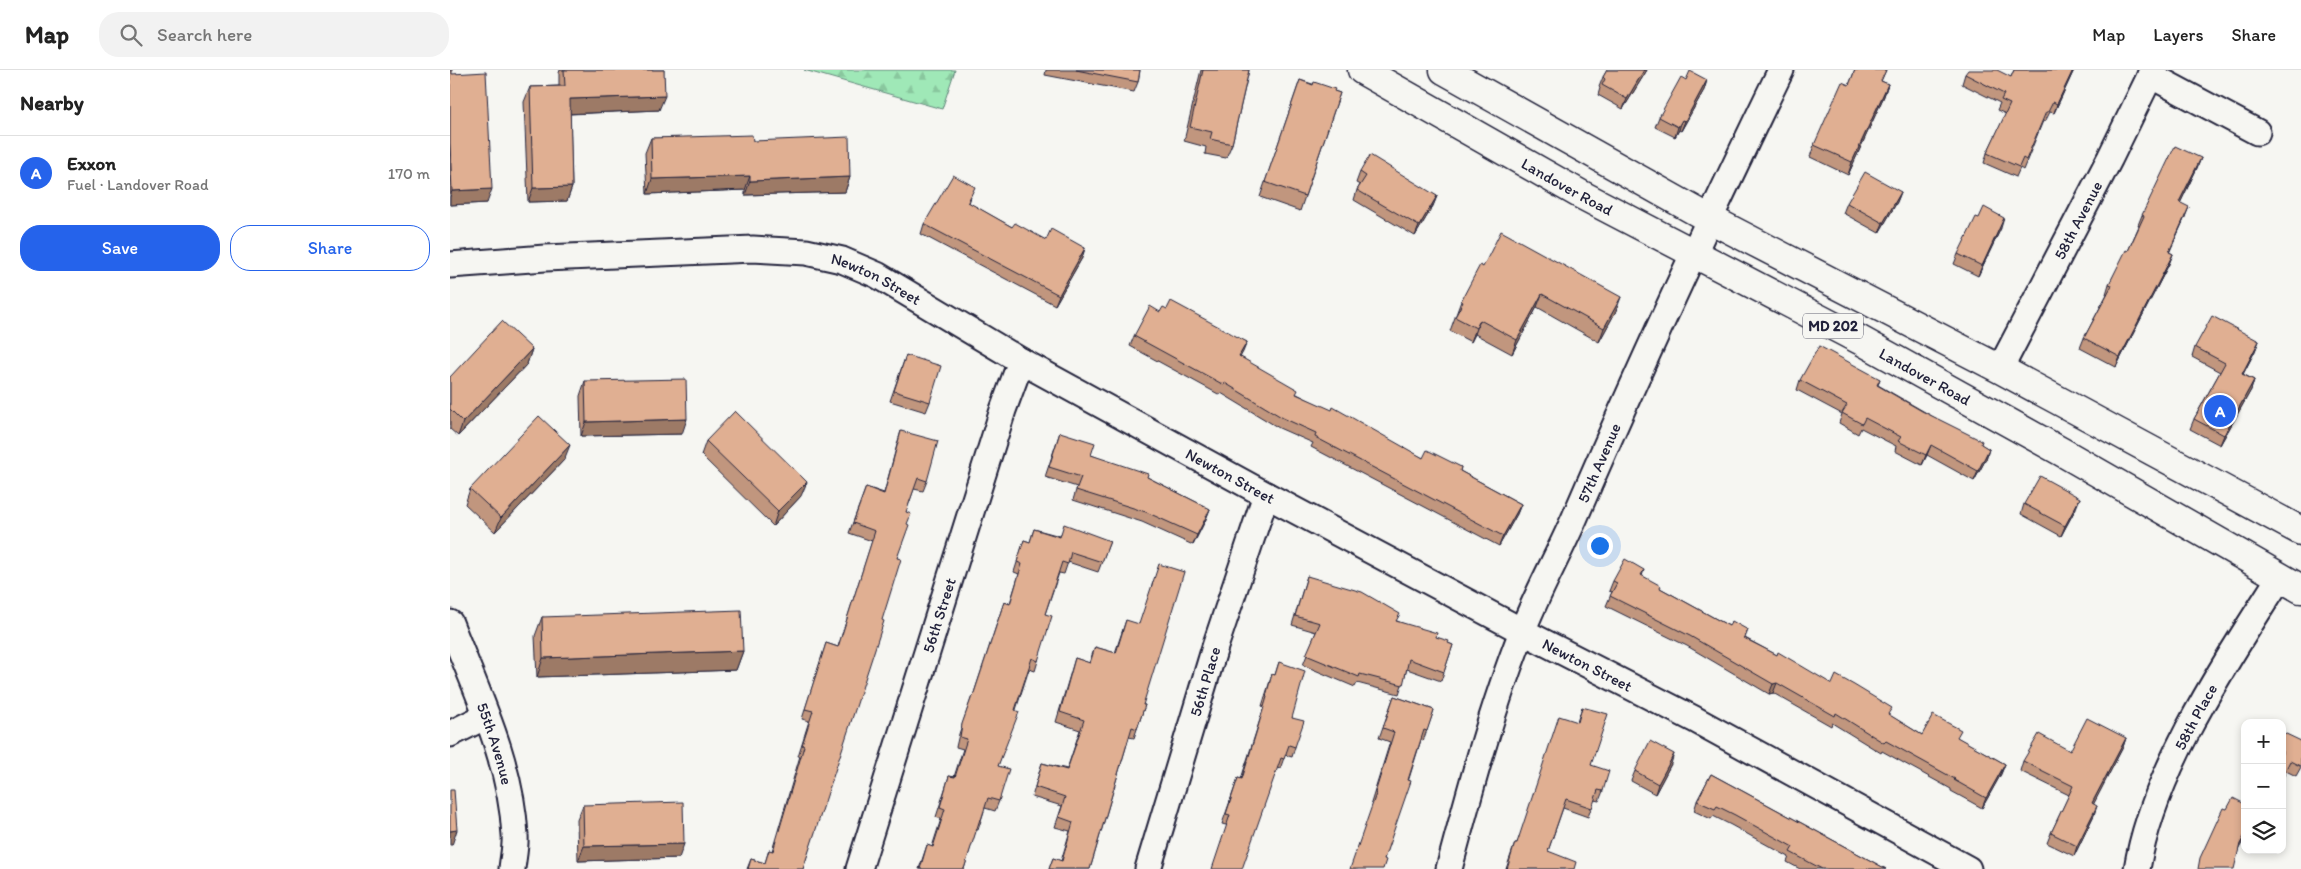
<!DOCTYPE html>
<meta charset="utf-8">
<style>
:root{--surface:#fff;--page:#f2f2f2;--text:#222;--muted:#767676;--line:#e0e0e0;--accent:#2563eb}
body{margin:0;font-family:Itim,sans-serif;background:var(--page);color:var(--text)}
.controls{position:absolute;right:15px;bottom:15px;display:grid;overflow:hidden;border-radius:10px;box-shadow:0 2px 8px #0003}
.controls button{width:45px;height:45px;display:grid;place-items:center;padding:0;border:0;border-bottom:1px solid var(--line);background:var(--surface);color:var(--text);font:25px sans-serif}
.you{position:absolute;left:1149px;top:475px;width:18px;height:18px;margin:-12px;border:4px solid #fff;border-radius:50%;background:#1a73e8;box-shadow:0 0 0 8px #1a73e833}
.badge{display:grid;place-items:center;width:32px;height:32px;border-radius:50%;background:var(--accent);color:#fff;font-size:16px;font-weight:700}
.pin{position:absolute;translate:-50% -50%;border:2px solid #fff;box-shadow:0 1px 5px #0006}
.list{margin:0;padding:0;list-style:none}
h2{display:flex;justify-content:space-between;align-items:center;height:65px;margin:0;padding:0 20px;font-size:21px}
h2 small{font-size:16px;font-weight:400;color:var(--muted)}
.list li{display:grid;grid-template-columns:32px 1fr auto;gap:15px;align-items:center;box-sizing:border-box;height:75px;padding:0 20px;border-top:1px solid var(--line)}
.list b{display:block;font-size:19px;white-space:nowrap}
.list p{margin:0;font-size:16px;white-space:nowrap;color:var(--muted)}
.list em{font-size:16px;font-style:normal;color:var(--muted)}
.actions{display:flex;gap:10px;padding:15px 20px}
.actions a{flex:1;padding:11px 0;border:1px solid var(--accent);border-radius:20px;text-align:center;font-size:18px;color:var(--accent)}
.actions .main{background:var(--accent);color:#fff}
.icon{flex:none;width:28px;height:28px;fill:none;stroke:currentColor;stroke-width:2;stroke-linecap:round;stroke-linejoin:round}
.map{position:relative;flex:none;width:1851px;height:799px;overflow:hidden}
header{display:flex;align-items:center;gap:30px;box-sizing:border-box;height:70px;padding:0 25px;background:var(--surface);border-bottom:1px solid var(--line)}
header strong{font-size:24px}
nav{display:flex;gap:28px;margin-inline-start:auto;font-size:18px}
.search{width:350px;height:45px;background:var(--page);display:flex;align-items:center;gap:12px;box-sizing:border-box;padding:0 18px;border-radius:20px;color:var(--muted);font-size:19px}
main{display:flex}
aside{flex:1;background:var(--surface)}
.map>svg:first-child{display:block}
.forest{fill:url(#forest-firs);stroke:#608579}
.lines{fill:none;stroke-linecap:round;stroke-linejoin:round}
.minor-casing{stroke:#22223b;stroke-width:29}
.major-casing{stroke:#22223b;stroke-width:31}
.minor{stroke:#f6f6f2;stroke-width:25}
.major{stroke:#f6f6f2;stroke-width:28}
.wall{fill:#c1967e;stroke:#22223b}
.shaded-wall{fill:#9d7a66;stroke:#22223b}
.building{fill:#e0af92;stroke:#22223b}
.labels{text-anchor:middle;stroke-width:4.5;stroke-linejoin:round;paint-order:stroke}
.shield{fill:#f6f6f2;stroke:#626272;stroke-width:1}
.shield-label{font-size:15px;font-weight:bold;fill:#22223b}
.street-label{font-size:16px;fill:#22223b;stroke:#f6f6f2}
</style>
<header>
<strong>Map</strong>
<div class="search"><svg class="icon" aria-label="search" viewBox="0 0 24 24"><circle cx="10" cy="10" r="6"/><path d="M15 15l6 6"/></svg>Search here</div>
<nav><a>Map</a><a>Layers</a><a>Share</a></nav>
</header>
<main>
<aside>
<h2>Nearby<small></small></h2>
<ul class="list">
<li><span class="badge">A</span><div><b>Exxon</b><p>Fuel · Landover Road</p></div><em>170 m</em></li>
</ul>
<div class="actions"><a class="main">Save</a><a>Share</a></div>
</aside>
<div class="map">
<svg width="1851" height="799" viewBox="0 0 1851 799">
<defs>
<pattern id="forest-firs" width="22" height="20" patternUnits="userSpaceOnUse" patternTransform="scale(1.25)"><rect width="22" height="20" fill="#9fe8b7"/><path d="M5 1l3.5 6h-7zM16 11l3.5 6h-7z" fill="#89c79e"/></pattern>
</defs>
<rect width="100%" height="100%" fill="#f6f6f2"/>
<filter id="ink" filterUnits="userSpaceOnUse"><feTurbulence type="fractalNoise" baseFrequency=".02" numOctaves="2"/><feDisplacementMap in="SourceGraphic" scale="10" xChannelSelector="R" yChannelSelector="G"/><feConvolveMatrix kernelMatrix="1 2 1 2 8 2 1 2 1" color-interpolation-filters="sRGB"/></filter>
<g filter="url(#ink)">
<!-- forest -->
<path class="forest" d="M354,0H505L492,39Z"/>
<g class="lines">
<!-- minor casing -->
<g class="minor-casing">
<g id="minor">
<path d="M1700,5L1807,62"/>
<path id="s1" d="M0,195L95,188L303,179L356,182L392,190L427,205L571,291L816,425L1072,561L1244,649L1518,799"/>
<path id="s2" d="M1550,299L1660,88L1703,0"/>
<path id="s3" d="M0,553C26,621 61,690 65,765C66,776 63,788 62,799"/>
<path d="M0,664L36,646"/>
<path id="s4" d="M409,799L553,340L571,291"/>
<path id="s5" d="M698,799L765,577L816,425"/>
<path id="s6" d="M999,799C1020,720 1042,638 1072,562C1087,523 1108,486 1125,447C1190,296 1259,148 1331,0"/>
<path id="s7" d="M1687,799C1703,700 1776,592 1830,507"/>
</g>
</g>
<!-- major casing -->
<g class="major-casing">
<g id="major">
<path id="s8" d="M912,0L1130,124L1410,270L1612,382L1851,519"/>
<path d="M994,0L1258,148L1550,299L1851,461"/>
</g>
</g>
<!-- minor -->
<use href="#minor" class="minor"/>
<!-- major -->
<use href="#major" class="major"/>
</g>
<!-- wall -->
<path class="wall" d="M0,0L2,4L37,133L0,135Z
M110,0H214L209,40L120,44L122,117L117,131L78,132L74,32L80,17L109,16V3Z
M596,0H690L688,12L684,22L595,5Z
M751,0H799L782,74L776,88L755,84L756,77L734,71Z
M1157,0H1197L1173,39L1148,25L1150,18L1149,17L1153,7Z
M1405,0H1436L1431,11L1438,14L1434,26L1398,105L1360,87L1364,75L1399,15Z
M1564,0H1624L1604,43L1600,42L1595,52L1593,51L1573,100L1570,98L1566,107L1534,93L1537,83L1556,44L1547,40L1550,33L1512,14L1515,4L1561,7Z
M850,10L890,23L850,141L810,127Z
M1236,10H1257L1254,20L1231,61L1229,60L1225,67L1205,57L1209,47Z
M201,68L303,71L400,107L395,122L295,125V120L197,124L195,83Z
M1751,88L1747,98L1730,133L1735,147L1719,182L1723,184L1719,194L1666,297L1630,278L1634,268L1657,224H1656L1659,214L1678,181L1689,156L1688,155L1692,145Z
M910,102L987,126L983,136L965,166L904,130L907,120L910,115L906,113Z
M1451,122L1447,132L1429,163L1393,143L1397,133Z
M521,127L519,133L562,157L596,170L635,178L632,188L605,235L471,164L474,154Z
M1551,158L1528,206L1504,194L1508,184Z
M1033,197L1166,241L1149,272L1087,237L1062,284L1025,264L1021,272L1000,261L1011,231Z
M717,239L797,272L790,287L847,324L973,388L1011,397L1010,401L1071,434L1067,444L1049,476L861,377L863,373L829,358L771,323L770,325L680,276L684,266L710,242Z
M1809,271L1805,281L1793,304L1804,310L1801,320L1770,375L1740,359L1744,349L1770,302L1742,287L1745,277Z
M82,279L77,294L8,366L0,359V307Z
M456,285L480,332L476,342L440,331Z
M1430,309L1428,315L1539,379L1536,389L1524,411L1477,385L1472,395L1445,381L1446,376L1411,358L1408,364L1389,353L1392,344L1347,320L1350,310Z
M135,311L232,364L131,366L130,326Z
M451,361L477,411L473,421L464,419L456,442L447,488L353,799H297L301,789L315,793L319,780L322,781L350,686H348L359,651L352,649L373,583L376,573L388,577L422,471L399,463L416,417L434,423L448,371Z
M610,362L641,385L697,407L760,439L756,449L743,475L692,452L623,430L627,417L595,407Z
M256,371L351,426L323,456L251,385Z
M114,390L45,462L15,434L20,419Z
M1574,434L1626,438L1611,466L1571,444Z
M584,459L610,466L660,471L648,502L618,492L614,504L609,503L595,544L588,591L585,601L579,599L548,696L549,731L545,741L535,738L528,760H526L514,799H469L477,775L482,777L491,749L486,747L496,716L499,706L504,707L513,679L506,677L509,664L522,626H523L554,532L560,533L569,504L564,502L571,480L574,470L580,472Z
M1194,500L1192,506L1210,518L1279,556L1298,560L1295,568L1439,645L1472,665L1508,668L1555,694L1551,704L1532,738L1501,721V719L1432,681L1431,683L1382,653L1381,656L1323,623L1319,624L1237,576L1156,536L1162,522L1159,521L1163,511Z
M857,506L947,551L986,567L998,573L1003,575L991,611L957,599L949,624L907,613L905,617L853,595L866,562L842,555Z
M92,547L293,581L286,600L87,607L85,566Z
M676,550L693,635H695L684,668L679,667L640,799H599L603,788L611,791L620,761L605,757L612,736L582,727L589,703L592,693L617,699L630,660L606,652L625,588L639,593L645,577L665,583Z
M829,592L842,648L845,677L842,687L835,685L830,699L827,698L776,755L772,754L788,708L791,709L814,637L812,636L819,614L822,604L825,605Z
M944,626L984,640L973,671L971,670L934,789L923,734L921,733L940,672L929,668Z
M1132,637L1141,695L1153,721L1149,731L1144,730L1138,747L1113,738L1098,781L1124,799H1056L1065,773H1067L1127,652Z
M1832,662L1851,697L1846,706L1836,701L1832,710Z
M1676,668L1673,677L1643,734L1644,745L1624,786L1597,773L1601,763L1619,725L1570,701L1573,691Z
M1221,694L1205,724L1181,711L1185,701Z
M1261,704L1436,799H1350L1337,792L1339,787L1281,755L1263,746L1261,749L1244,741L1247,731Z
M133,735L229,788L128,791L127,750Z"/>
<!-- shaded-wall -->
<path class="shaded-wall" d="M1194,0H1197L1173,39L1177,29Z
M1623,0H1624L1604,43L1607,34Z
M1257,10L1254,20L1231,61L1235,51Z
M1438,14L1434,26L1398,105L1402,92Z
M215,26L209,40L114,44L120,29Z
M1232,50L1229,60L1225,67L1228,57Z
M1751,88L1747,98L1726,142L1729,132Z
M300,106L295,120L197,124L202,109Z
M400,107L395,122L295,125L300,111Z
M122,117L117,131L78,132L83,118Z
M42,119L37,133L0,135V127L2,121Z
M1451,122L1447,132L1429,163L1433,153Z
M987,126L983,136L965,166L969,156Z
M1739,137L1735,147L1715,192L1719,182Z
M1554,148L1551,158L1528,206L1532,196Z
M635,178L632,188L605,235L609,225Z
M1723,184L1719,194L1666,297L1670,287Z
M1092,224L1087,237L1062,284L1067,270Z
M1171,227L1166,241L1149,272L1154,258Z
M1030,250L1025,264L1021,272L1026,258Z
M1809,271L1805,281L1788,314L1792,304Z
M797,272L793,282L785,296L789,286Z
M82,279L77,294L8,366L13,352Z
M1804,310L1801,320L1770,375L1774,365Z
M237,349L232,364L131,366L136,352Z
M120,375L114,390L45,462L51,448Z
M1481,375L1477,385L1472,395L1476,385Z
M1539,379L1536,389L1524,411L1528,401Z
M357,412L351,426L323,456L328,441Z
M1630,428L1626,438L1611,466L1615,456Z
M1071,434L1067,444L1049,476L1053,466Z
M760,439L756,449L743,475L747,465Z
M293,581L286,600L87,607L93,588Z
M1327,613L1323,623L1319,624L1323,614Z
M1676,668L1673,677L1639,743L1642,733Z
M1224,684L1221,694L1205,724L1208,714Z
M1555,694L1551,704L1532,738L1536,728Z
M1647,736L1644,745L1624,786L1627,776Z
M7,760L2,775H0V761Z
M1795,765V768L1786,784L1790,774Z
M234,774L229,788L128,791L134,776Z"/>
<!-- building -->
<path class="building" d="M0,0H2V4L36,2L42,119L2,121L0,73Z
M114,0H214L215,26L120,29L122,117L83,118L80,17L115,16Z
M626,0H690L688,12Z
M753,0H799L782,74L760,69L762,62L740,57Z
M1157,0H1194L1177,29L1152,15L1155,9L1153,7Z
M1405,0H1436L1431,11L1438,14L1402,92L1364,75L1392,12L1399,15Z
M1518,0H1547L1561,7L1564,0H1623L1607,34L1603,32L1598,42H1596L1576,90L1573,88L1569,97L1537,83L1560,34L1551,30L1554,24L1515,4Z
M1240,1L1257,10L1235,51L1232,50L1228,57L1209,47L1231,7L1236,10Z
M850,10L863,15L864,12L885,19L884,21L890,23L855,126L815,112Z
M302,65L303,71L399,67L400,107L300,111V106L202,109L201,68Z
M1725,76L1751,88L1729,132L1739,137L1719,182L1723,184L1670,287L1634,268L1662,215L1659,214L1676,180L1678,181L1694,146L1692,145Z
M920,85L987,126L969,156L907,120L916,106L910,102Z
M1415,102L1451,122L1433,153L1397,133Z
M503,105L525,117L518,132L562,157L565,153L596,170L601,159L635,178L609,225L474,154Z
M1534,137L1554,148L1532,196L1508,184L1526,147L1529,148Z
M1051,161L1171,227L1154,258L1092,224L1067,270L1030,250L1026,258L1005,247L1013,232L1011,231L1030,195L1033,197Z
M721,231L797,272L789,286L848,320L846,324L882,340L883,337L973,388L977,380L1011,397L1010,401L1071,434L1053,466L865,367L866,363L833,348L775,313L774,315L684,266L700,236L710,242L713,237L717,239Z
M1762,246L1809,271L1792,304L1804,310L1774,365L1744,349L1775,293L1745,277Z
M52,251L82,279L13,352L0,339V307Z
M1369,276L1430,309L1427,315L1472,341L1532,371L1531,374L1539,379L1528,401L1481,375L1476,385L1448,371L1451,367L1415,348L1412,354L1392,343L1397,335L1350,310Z
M456,285L491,296L480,332L444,321Z
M236,309L237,349L136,352L135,311Z
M285,341L357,412L328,441L256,371Z
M89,346L120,375L51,448L20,419Z
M451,361L488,371L477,411L468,408L456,442L461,444L457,454L459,455L447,488L451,489L432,550L434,551L353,799H298L301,789L315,793L319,780L323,781L354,676L352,675L363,641L355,639L376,573L388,577L425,461L403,453L416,417L434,424Z
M610,362L645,373L641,385L698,404L697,407L760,439L747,465L696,442L626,420L631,407L599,397Z
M1590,406L1630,428L1615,456L1574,434Z
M614,454L660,471L652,492L621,482L618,494L612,492L595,544L602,546L588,591L582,588L565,640L569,642L548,696L559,699L549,731L538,728L531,750L530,749L514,799H470L477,775L483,777L495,739L490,737L499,706L505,707L517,669L510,667L512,654L522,626H523L554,532L560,534L572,494L567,492L574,470L580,472L584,459L610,467Z
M1175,489L1194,500L1191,505L1211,516L1210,518L1279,556L1282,551L1298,560L1294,568L1327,585L1328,582L1382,614L1386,605L1404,615L1442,638L1438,644L1472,665L1483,645L1511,660L1507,667L1555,694L1536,728L1504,710L1505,709L1436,671L1434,673L1386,643L1385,646L1327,613L1323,614L1240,566L1160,526L1167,513L1163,511Z
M709,494L734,502L693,635H695L687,659L682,657L640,799H599L603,788L612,791L623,752L609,747L615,727L585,717L592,693L617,700L634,650L610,642L625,588L640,593L645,577L666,583L676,550L689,554Z
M857,506L912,522L950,544L946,551L987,563L986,567L999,571L998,573L1003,575L994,602L959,589L953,615L910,604L909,607L856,585L870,553L845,546Z
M291,540L293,581L93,588L92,547Z
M829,592L855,601L842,648L854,651L845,677L839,675L834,689L831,688L792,799H762L780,745L776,744L788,708L792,709L817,627L816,626L822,604L825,605Z
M944,626L984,640L977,661L974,660L965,688L958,710L961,711L934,789L936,790L933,799H900L926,724L925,723L944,662L933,658Z
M1132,637L1158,644L1141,695L1159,701L1153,721L1148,720L1142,738L1116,729L1098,781L1126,792L1124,799H1057L1065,773H1067L1109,646L1128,652Z
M1637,648L1676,668L1642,733L1647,736L1627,776L1601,763L1623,716L1573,691L1589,664L1620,681Z
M1832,662L1851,671V694L1850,696L1840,691L1835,701L1832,699Z
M1200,671L1224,684L1208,714L1185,701Z
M1261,704L1436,799H1372L1340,782L1343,777L1285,745L1267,736L1265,739L1247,731Z
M0,720H4L7,760L0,761Z
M1783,728L1795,734V765L1790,774L1784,799H1748L1750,788L1773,738L1777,739Z
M233,732L234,774L134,776L133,735Z"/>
</g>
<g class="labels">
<!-- shield labels -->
<rect class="shield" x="1353" y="243.5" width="60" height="25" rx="4"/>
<g class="shield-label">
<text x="1383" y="261">MD 202</text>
</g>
<!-- street labels -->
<g class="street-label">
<text dy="6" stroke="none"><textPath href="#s8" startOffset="236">Landover Road</textPath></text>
<text dy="6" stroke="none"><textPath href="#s2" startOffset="168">58th Avenue</textPath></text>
<text dy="6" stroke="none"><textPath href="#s1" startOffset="432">Newton Street</textPath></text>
<text dy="6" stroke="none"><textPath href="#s8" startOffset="641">Landover Road</textPath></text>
<text dy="6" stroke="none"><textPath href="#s6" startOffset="434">57th Avenue</textPath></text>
<text dy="6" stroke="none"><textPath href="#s1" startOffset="838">Newton Street</textPath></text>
<text dy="6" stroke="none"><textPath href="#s4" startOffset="266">56th Street</textPath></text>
<text dy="6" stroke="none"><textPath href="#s1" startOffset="1242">Newton Street</textPath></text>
<text dy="6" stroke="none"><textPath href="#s5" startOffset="196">56th Place</textPath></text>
<text dy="6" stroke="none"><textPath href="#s7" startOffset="164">58th Place</textPath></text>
<text dy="6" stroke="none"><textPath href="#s3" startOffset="129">55th Avenue</textPath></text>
</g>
</g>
</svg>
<div class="controls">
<button>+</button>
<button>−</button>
<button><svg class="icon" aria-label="layers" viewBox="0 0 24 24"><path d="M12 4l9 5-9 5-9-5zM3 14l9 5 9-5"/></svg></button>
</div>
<div class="you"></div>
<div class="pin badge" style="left:1770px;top:341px">A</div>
</div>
</main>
